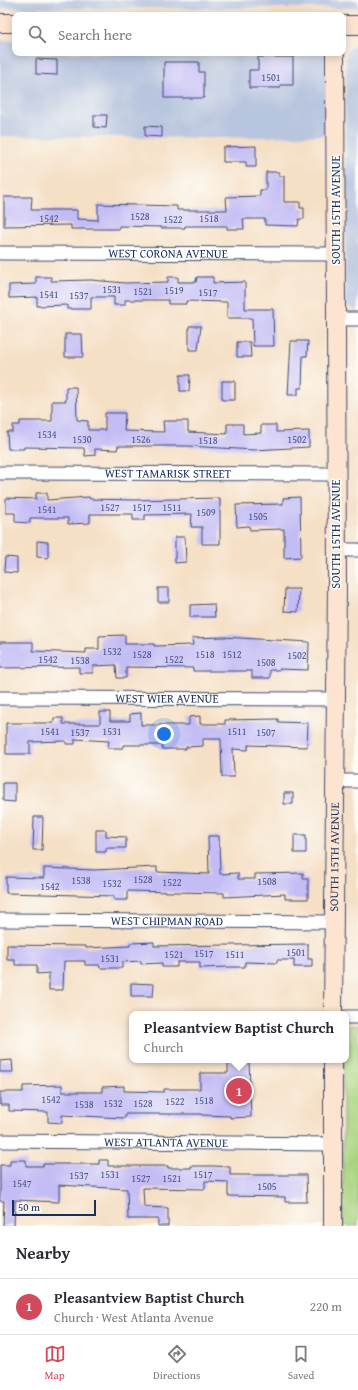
<!DOCTYPE html>
<meta charset="utf-8">
<style>
:root{--surface:#fff;--page:#f2f2f3;--text:#2b2b33;--muted:#7c7c81;--line:#e1e1e2;--accent:#d1495b}
body{margin:0;font-family:"Gentium Book Plus",serif;background:var(--page);color:var(--text)}
.scale{position:absolute;left:12px;bottom:10px;width:84px;box-sizing:border-box;padding-left:4px;border:2px solid #1b2f5e;border-top:0;font-size:11px;line-height:14px;white-space:nowrap;color:#1b2f5e;-webkit-text-stroke:3px #fdfcf7;paint-order:stroke}
.you{position:absolute;left:164px;top:734px;width:14px;height:14px;margin:-10px;border:3px solid #fff;border-radius:50%;background:#1a73e8;box-shadow:0 0 0 6px #1a73e833}
.badge{display:grid;place-items:center;width:26px;height:26px;border-radius:50%;background:var(--accent);color:#fff;font-size:13px;font-weight:700}
.pin{position:absolute;translate:-50% -50%;border:2px solid #fff;box-shadow:0 1px 4px #0006}
.popup{position:absolute;left:129px;top:1011px;width:220px;height:52px;box-sizing:border-box;display:grid;place-content:center;border-radius:8px;background:var(--surface);filter:drop-shadow(0 1px 3px #0005);font-size:13px;white-space:nowrap;color:var(--muted)}
.popup b{font-size:15px;color:var(--text)}
.popup::after{content:'';position:absolute;left:50%;top:100%;margin-left:-8px;border:8px solid transparent;border-top-color:var(--surface)}
.list{margin:0;padding:0;list-style:none}
h2{display:flex;justify-content:space-between;align-items:center;height:52px;margin:0;padding:0 16px;font-size:17px}
h2 small{font-size:13px;font-weight:400;color:var(--muted)}
.list li{display:grid;grid-template-columns:26px 1fr auto;gap:12px;align-items:center;box-sizing:border-box;height:56px;padding:0 16px;border-top:1px solid var(--line)}
.list b{display:block;font-size:15px;white-space:nowrap}
.list p{margin:0;font-size:13px;white-space:nowrap;color:var(--muted)}
.list em{font-size:13px;font-style:normal;color:var(--muted)}
.icon{flex:none;width:22px;height:22px;fill:none;stroke:currentColor;stroke-width:2;stroke-linecap:round;stroke-linejoin:round}
.map{position:relative;flex:none;width:358px;height:1226px;overflow:hidden}
.search{position:absolute;background:var(--surface);box-shadow:0 2px 10px #0003;left:12px;right:12px;top:12px;height:44px;display:flex;align-items:center;gap:10px;box-sizing:border-box;padding:0 14px;border-radius:8px;color:var(--muted);font-size:15px}
.sheet{height:108px;background:var(--surface)}
nav{display:flex;justify-content:space-around;align-items:center;box-sizing:border-box;height:56px;border-top:1px solid var(--line);background:var(--surface);font-size:11px;color:var(--muted)}
nav a{display:grid;justify-items:center;gap:2px}
nav .on{color:var(--accent)}
.map>svg:first-child{display:block}
.industrial{fill:#b8c5de}
.green{fill:#a9d37e;stroke:#62816e}
.building{fill:#c3bcf5}
.lines{fill:none;stroke-linecap:round;stroke-linejoin:round}
.street-casing{stroke:#3c496d;stroke-width:15}
.secondary-casing{stroke:#3c496d;stroke-width:20}
.street{stroke:#fff;stroke-width:13}
.secondary{stroke:#fde4d1;stroke-width:18}
.labels{text-anchor:middle;stroke-width:3;stroke-linejoin:round;paint-order:stroke}
.number-label{font-size:10px;fill:#455284}
.street-label{font-size:12px;fill:#1b2f5e;stroke:#fdfcf7}
</style>
<div class="map">
<svg width="358" height="1226" viewBox="0 0 358 1226">
<rect width="100%" height="100%" fill="#fdfcf7"/>
<filter id="ink" filterUnits="userSpaceOnUse"><feTurbulence type="fractalNoise" baseFrequency=".025" numOctaves="2"/><feDisplacementMap in="SourceGraphic" scale="8" xChannelSelector="R" yChannelSelector="G"/><feConvolveMatrix kernelMatrix="1 2 1 2 8 2 1 2 1" color-interpolation-filters="sRGB"/></filter>
<filter id="wash" filterUnits="userSpaceOnUse"><feTurbulence type="fractalNoise" baseFrequency=".012" numOctaves="4" result="noise"/><feDisplacementMap in="SourceGraphic" scale="16" xChannelSelector="R" yChannelSelector="G"/><feGaussianBlur stdDeviation="0.9" result="paint"/><feColorMatrix in="noise" values="0 0 0 0 0 0 0 0 0 0 0 0 0 0 0 0 0 1.4 0 .05"/><feComposite in="paint" operator="in"/></filter>
<g filter="url(#wash)">
<rect width="100%" height="100%" fill="#f5dfc5"/>
<!-- industrial -->
<path class="industrial" d="M0,0H358V8H0Z
M0,40H15V53H326L327,135L222,138L0,136Z
M358,42V311H357L348,307L345,303L346,58L348,50Z"/>
<!-- green -->
<path class="green" d="M358,1025V1226H343V1060H346V1028L349,1026Z"/>
<g id="blocks">
<!-- building -->
<path class="building" d="M258,57H293V85H280V88H249V70H258Z
M36,59L57,60V75L36,74Z
M164,62H199V72H204V98H164Z
M94,115H107L106,128L94,127Z
M145,126L162,127V137L145,136Z
M256,146V167H246V162H223V147Z
M266,172H279V176H284V202H300V208H304V219H299L298,226L265,225V219H243L244,229H227V226H185V228H161V227L119,226V229H71V225L4,226V197H32L31,210H77V219L98,220V204L177,206V210H227L226,197L260,196V190H266Z
M36,277H51V281L91,280L125,283L168,282V277H178V282H196L197,277H213V283L245,282V309H273L274,346H253L252,318H227V302L186,301V304H168V300H125V305H114V297H91V309H67V305L37,306V297L9,298V285L36,284Z
M189,326H201L198,350H189Z
M65,334H82L83,357H65Z
M291,341H308L307,356H303L302,388H298V395H288Z
M237,342H250L251,357H237Z
M180,375H190L189,391H180Z
M222,381H235V400H222Z
M66,387H76L77,420L88,421V430H105V413H125L124,431L164,432L163,421H188V432L227,434V424H243V434L261,433V425H276V432L309,431V447L254,450L188,446H118L117,450L95,449V455L85,456L84,448L24,447V449H8L7,432H13V425H20V421H52V401H66Z
M36,493H47V500L89,497L90,499L133,500L220,498V544H202V527H191L192,514L145,515V520H133V514H90V523L68,524V518H30V523L15,522V513H6V498L36,499Z
M300,497L301,557L284,558V529L250,530L249,526L237,527L236,505L283,504V498Z
M175,537H185L186,562L175,563Z
M37,541L48,542V558L37,557Z
M5,557L17,558V573L4,572Z
M158,588H169V602H158Z
M285,589H299L298,612L284,611Z
M214,604L215,617H190V605Z
M125,635V644H154V646L193,645L192,638L223,637L309,642L308,670L279,669V670H270V678H252V671H193V668L126,667V678H117L116,665L93,666V673H79V667L0,668V642H33V651L86,653V649H99V636Z
M100,712H110V721H130V714L141,713V725H189V717L200,716V724H225V720L278,719V722L308,723L307,747L248,745V750L233,749L234,777H222L221,739H203V746L186,747V749H162V745H123V748H108L109,741L75,739V744H66V741L30,742V754H6V723H54V718H63V724H100Z
M3,783H15V802L3,801Z
M284,793H293V804H284Z
M34,817H43L42,850H33Z
M96,830H106V836L126,837V848H106V852H96Z
M294,835H306V853H294Z
M208,836H219L220,874L238,873V879H255V874L303,873V879H308V899H285V894L224,897V893L127,891V900H114V896L6,893V877L44,878V868L94,870L157,867V872L209,874Z
M154,942V946L308,944V959H312V967H294V960H277V963L245,962V967H230L200,968V962H177V967H162V963L141,964V961L122,962V968H100L99,965H85V961H64L63,990H49V973L37,974V965H15V960H7V945L86,946V948L130,946V943Z
M131,983L154,984L153,996H131Z
M12,1060L13,1072H0V1061Z
M228,1060H249L251,1117L230,1118V1116L202,1115V1114H125V1118L62,1115V1123L48,1122V1112L9,1111V1105H0V1092H23V1086L62,1085V1092H102V1087L124,1086V1091L164,1092V1089H200V1073H228Z
M10,1160H26V1166H43V1164H99V1160H108V1166H168V1168H191V1166H214L230,1167V1175H306L307,1202H285V1197L228,1196V1182L205,1181V1189L143,1188L144,1207L168,1208V1226H158V1219H128L127,1189L59,1185V1202L15,1200L14,1226H3L4,1201H0V1165H10Z"/>
</g>
</g>
<g filter="url(#ink)">
<use href="#blocks" fill-opacity="0" stroke="#3c496d" stroke-width="1"/>
<g class="lines">
<!-- street casing -->
<g class="street-casing">
<g id="street">
<path id="s1" d="M0,253L336,254"/>
<path d="M337,319H358"/>
<path id="s2" d="M0,473L336,474"/>
<path d="M336,550H358"/>
<path id="s3" d="M0,698L334,699"/>
<path d="M336,781H358"/>
<path id="s4" d="M0,920L334,922"/>
<path d="M346,1017H358"/>
<path id="s5" d="M0,1141L333,1144"/>
</g>
</g>
<!-- secondary casing -->
<g class="secondary-casing">
<g id="secondary">
<path d="M0,23H15"/>
<path d="M343,25H358"/>
<path id="s6" d="M333,1014L337,584L335,53"/>
<path d="M333,1226V1060"/>
</g>
</g>
<!-- street -->
<use href="#street" class="street"/>
<!-- secondary -->
<use href="#secondary" class="secondary"/>
</g>
</g>
<g class="labels">
<!-- number labels -->
<g class="number-label">
<text x="271" y="81">1501</text>
<text x="140" y="220">1528</text>
<text x="49" y="222">1542</text>
<text x="209" y="222">1518</text>
<text x="173" y="223">1522</text>
<text x="112" y="293">1531</text>
<text x="174" y="294">1519</text>
<text x="143" y="295">1521</text>
<text x="208" y="296">1517</text>
<text x="49" y="298">1541</text>
<text x="79" y="299">1537</text>
<text x="47" y="438">1534</text>
<text x="82" y="443">1530</text>
<text x="141" y="443">1526</text>
<text x="297" y="443">1502</text>
<text x="208" y="444">1518</text>
<text x="110" y="511">1527</text>
<text x="142" y="511">1517</text>
<text x="172" y="511">1511</text>
<text x="47" y="513">1541</text>
<text x="206" y="516">1509</text>
<text x="258" y="520">1505</text>
<text x="112" y="655">1532</text>
<text x="142" y="658">1528</text>
<text x="205" y="658">1518</text>
<text x="232" y="658">1512</text>
<text x="297" y="659">1502</text>
<text x="48" y="663">1542</text>
<text x="174" y="663">1522</text>
<text x="80" y="664">1538</text>
<text x="266" y="666">1508</text>
<text x="50" y="735">1541</text>
<text x="112" y="735">1531</text>
<text x="237" y="735">1511</text>
<text x="80" y="736">1537</text>
<text x="266" y="736">1507</text>
<text x="143" y="883">1528</text>
<text x="81" y="884">1538</text>
<text x="267" y="885">1508</text>
<text x="172" y="886">1522</text>
<text x="112" y="887">1532</text>
<text x="50" y="890">1542</text>
<text x="296" y="956">1501</text>
<text x="204" y="957">1517</text>
<text x="174" y="958">1521</text>
<text x="235" y="958">1511</text>
<text x="110" y="962">1531</text>
<text x="51" y="1103">1542</text>
<text x="204" y="1104">1518</text>
<text x="175" y="1105">1522</text>
<text x="113" y="1107">1532</text>
<text x="143" y="1107">1528</text>
<text x="84" y="1108">1538</text>
<text x="110" y="1178">1531</text>
<text x="203" y="1178">1517</text>
<text x="79" y="1179">1537</text>
<text x="141" y="1182">1527</text>
<text x="172" y="1182">1521</text>
<text x="22" y="1187">1547</text>
<text x="267" y="1190">1505</text>
</g>
<!-- street labels -->
<g class="street-label">
<text transform="translate(336 210) rotate(-90)" y="4">SOUTH 15TH AVENUE</text>
<text dy="4" stroke="none"><textPath href="#s1" startOffset="168">WEST CORONA AVENUE</textPath></text>
<text dy="4" stroke="none"><textPath href="#s2" startOffset="168">WEST TAMARISK STREET</textPath></text>
<text transform="translate(336 534) rotate(-90)" y="4">SOUTH 15TH AVENUE</text>
<text dy="4" stroke="none"><textPath href="#s3" startOffset="167">WEST WIER AVENUE</textPath></text>
<text dy="4" stroke="none"><textPath href="#s6" startOffset="157">SOUTH 15TH AVENUE</textPath></text>
<text dy="4" stroke="none"><textPath href="#s4" startOffset="167">WEST CHIPMAN ROAD</textPath></text>
<text dy="4" stroke="none"><textPath href="#s5" startOffset="166">WEST ATLANTA AVENUE</textPath></text>
</g>
</g>
</svg>
<div class="scale">50 m</div>
<div class="you"></div>
<div class="pin badge" style="left:239px;top:1091px">1</div>
<div class="popup"><b>Pleasantview Baptist Church</b>Church</div>
<div class="search"><svg class="icon" aria-label="search" viewBox="0 0 24 24"><circle cx="10" cy="10" r="6"/><path d="M15 15l6 6"/></svg>Search here</div>
</div>
<section class="sheet">
<h2>Nearby<small></small></h2>
<ul class="list">
<li><span class="badge">1</span><div><b>Pleasantview Baptist Church</b><p>Church · West Atlanta Avenue</p></div><em>220 m</em></li>
</ul>
</section>
<nav>
<a class="on"><svg class="icon" aria-label="map" viewBox="0 0 24 24"><path d="M3 6l6-2 6 2 6-2v14l-6 2-6-2-6 2zM9 4v14M15 6v14"/></svg>Map</a>
<a><svg class="icon" aria-label="directions" viewBox="0 0 24 24"><path d="M12 3l9 9-9 9-9-9zM9 14v-3h6M13 9l2 2-2 2"/></svg>Directions</a>
<a><svg class="icon" aria-label="saved" viewBox="0 0 24 24"><path d="M7 4h10v16l-5-4-5 4z"/></svg>Saved</a>
</nav>
